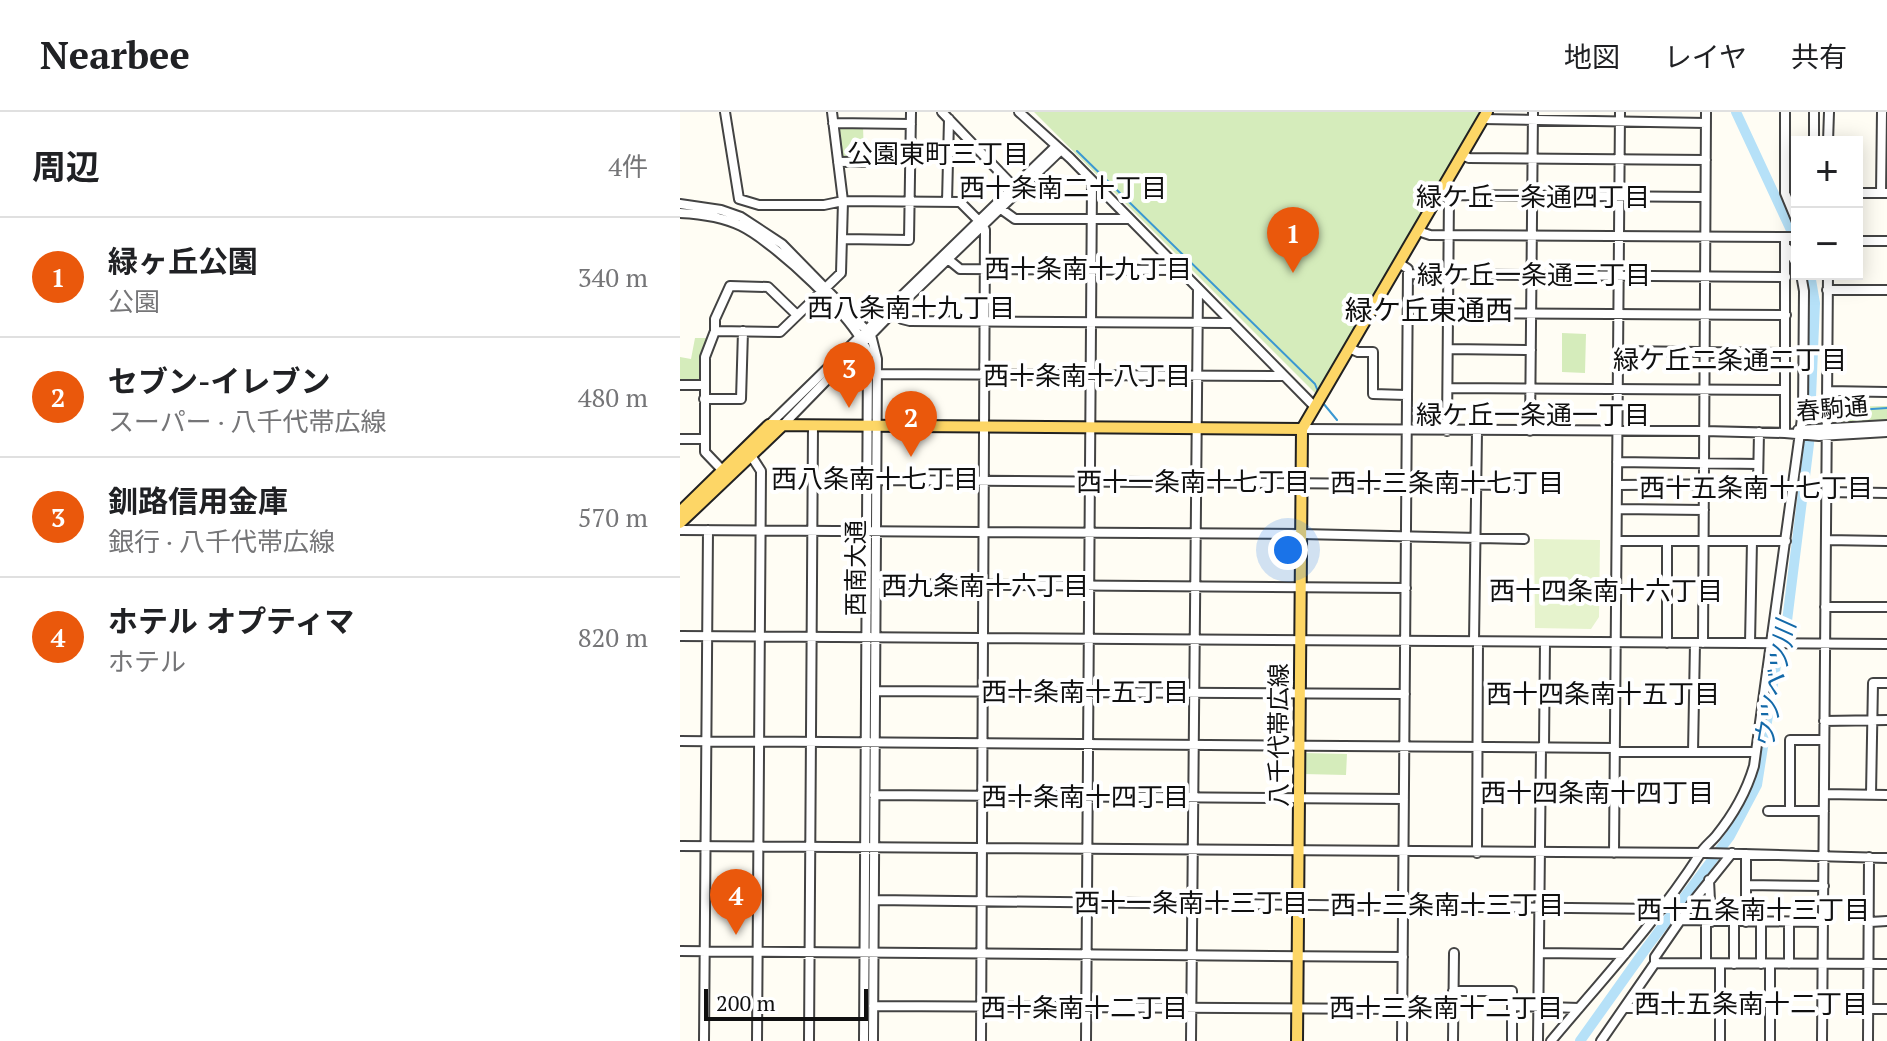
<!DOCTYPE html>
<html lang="ja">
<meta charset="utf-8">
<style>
:root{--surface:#fff;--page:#f2f2f2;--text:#202124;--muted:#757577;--line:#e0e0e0;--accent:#ea580c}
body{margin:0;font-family:"PT Serif","Noto Sans JP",serif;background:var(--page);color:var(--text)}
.controls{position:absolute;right:24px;top:24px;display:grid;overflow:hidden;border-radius:0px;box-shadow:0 4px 20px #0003}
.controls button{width:72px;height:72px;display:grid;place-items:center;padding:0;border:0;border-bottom:2px solid var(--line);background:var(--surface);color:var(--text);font:40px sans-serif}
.scale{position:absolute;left:24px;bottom:20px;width:164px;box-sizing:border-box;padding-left:8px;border:4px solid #101010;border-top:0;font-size:22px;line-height:28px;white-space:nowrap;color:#101010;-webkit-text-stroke:6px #fff;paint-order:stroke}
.you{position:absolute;left:608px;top:438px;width:28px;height:28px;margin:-20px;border:6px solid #fff;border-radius:50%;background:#1a73e8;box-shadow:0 0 0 12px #1a73e833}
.badge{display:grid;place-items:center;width:52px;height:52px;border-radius:50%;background:var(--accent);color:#fff;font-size:26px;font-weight:700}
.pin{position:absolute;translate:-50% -66px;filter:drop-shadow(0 2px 4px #0008)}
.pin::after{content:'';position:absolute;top:42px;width:28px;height:24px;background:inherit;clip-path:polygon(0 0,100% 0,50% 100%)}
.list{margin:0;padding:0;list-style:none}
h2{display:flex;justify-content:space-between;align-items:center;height:104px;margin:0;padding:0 32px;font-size:34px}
h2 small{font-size:26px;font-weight:400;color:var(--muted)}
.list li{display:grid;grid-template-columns:52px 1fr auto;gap:24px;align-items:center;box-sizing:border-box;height:120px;padding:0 32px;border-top:2px solid var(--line)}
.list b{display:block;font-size:30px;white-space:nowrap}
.list p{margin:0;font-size:26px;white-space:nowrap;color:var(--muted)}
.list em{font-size:26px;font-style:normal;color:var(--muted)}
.map{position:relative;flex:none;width:1207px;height:929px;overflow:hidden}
header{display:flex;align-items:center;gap:48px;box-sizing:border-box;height:112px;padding:0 40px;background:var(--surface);border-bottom:2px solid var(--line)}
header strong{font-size:38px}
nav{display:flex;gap:44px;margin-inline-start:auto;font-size:28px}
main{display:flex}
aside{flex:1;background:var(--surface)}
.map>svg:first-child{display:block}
.green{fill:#d5ecbb}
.pitch{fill:#e6f3cd}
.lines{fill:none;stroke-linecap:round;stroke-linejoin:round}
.stream{stroke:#3a98d2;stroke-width:2}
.river{stroke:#b6e1f8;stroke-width:10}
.minor-casing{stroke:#434343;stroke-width:12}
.major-casing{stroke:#212121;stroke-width:14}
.minor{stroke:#fff;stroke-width:8}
.major{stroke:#fdd666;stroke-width:10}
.labels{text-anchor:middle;stroke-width:8;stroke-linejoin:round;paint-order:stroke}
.street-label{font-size:24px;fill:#101010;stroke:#fff}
.neighbourhood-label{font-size:26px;fill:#101010;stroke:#fff}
.water-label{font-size:26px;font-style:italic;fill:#1369a9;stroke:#fff}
.quarter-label{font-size:28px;fill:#101010;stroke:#fff}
</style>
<header>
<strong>Nearbee</strong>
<nav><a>地図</a><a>レイヤ</a><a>共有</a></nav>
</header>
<main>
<aside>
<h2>周辺<small>4件</small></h2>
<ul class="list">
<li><span class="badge">1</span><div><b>緑ヶ丘公園</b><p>公園</p></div><em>340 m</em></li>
<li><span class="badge">2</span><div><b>セブン-イレブン</b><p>スーパー · 八千代帯広線</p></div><em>480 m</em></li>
<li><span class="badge">3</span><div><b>釧路信用金庫</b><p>銀行 · 八千代帯広線</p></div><em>570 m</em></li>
<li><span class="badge">4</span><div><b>ホテル オプティマ</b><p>ホテル</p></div><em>820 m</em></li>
</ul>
</aside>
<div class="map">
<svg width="1207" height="929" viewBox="0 0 1207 929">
<rect width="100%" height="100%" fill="#fffdf4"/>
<!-- green -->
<path class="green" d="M354,0H805L638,284Z
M156,14H183L184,46H161Z
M882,221L906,222L905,261L882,260Z
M15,226H30L21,270H0V245L11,247Z
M1207,294V310L1160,312L1159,295Z
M624,641L667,642L666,663L623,662Z"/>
<!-- pitch -->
<path class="pitch" d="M854,427L920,428L919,505L911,517L855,516Z"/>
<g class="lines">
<!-- stream -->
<path class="stream" d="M397,39L635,272L639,282
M643,291L657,308
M1148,300L1207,296
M1131,304L1142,301"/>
<!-- river -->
<path class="river" d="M1056,0L1117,131
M900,929L967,835L1050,724L1077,673L1096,553L1106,517L1129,332L1135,191L1130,162"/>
<!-- minor casing -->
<g class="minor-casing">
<path id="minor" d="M45,0L59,87L79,93H144L163,89L280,90L303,113L305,118L301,929
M262,0L336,77
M339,0L390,46L635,295
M1105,0V81L1117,110
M803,7L1026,11
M153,11L231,12
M1134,30V0
M1148,30L1149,0
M782,43L789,46L1026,48
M158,50L231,49
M761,79L769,83L1025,85
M1177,81H1207
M1201,81L1202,0
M267,90L269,7
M0,92L41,98L61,105L102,132L191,223L197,247L193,929
M321,97L335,107H449
M0,101C20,102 43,105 61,114C94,130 178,207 188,242L184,929
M738,119L750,123L1117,125
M1105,125V321
M163,127L229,128L231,0
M1177,129H1207
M1108,137L1117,154
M264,144L280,157L499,158
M719,151L728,157L722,929
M728,162L1106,165
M1147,178H1207
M212,197L222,207L230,209L550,211
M768,201L1106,203
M35,219L100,220L161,161L163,89L152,0
M669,236L678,240H693V282L726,283
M768,237L851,238
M938,239L1105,241
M197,262L603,264
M0,273H24
M768,276L1105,278
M1147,279L1207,280
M24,287H61L63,219
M89,313L376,34
M102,314L214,199L381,38
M622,317L1024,319L1105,321L1139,324L1207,320
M1118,318L1207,313
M767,319L769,83
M850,319L853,0
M0,327H24
M70,342L81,359L77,929
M937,350L1078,352
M46,362L25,340V245L35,219V207L50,174L88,175L117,203
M196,368L839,373
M937,373L1078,372L1079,320
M1146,380L1207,381
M937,397L1024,398
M0,418L621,422L844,427
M1146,428L1207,429
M937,429H1106
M196,472L726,476
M1145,495H1207
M0,524L1207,532
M794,529L797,319
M987,531V429
M1023,531L1026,0
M1070,531L1072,429
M195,579L725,582
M1144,609L1207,608
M0,629L935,636
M864,635L865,530
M935,640H1075
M1013,640L1015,531
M1144,682L1207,683
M1191,682L1193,571H1207
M194,683L724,687
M1088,699H1144
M1110,699V628H1144
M0,734L1027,741L1207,746
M797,741L798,529
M934,741L940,0
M1066,742V773L1144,774
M1029,768L1031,810
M194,788L982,797
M1000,808L1143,810
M1026,810V851
M1054,810V852
M1066,810V773
M1081,810V852
M1190,810L1207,809
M0,839L723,845
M859,841L945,842
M975,851L1207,852
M1040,852V929
M1109,852V810
M773,879H832V929
M193,894L723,897
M832,894L899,896
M944,896H1041
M1189,897H1207
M24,929L28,418
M129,929L133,314
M406,929L412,70
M511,929L518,177
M773,929L774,841
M858,929L861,635
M871,929C922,868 977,809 1020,742C1024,735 1031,730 1036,724C1054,702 1066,681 1074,654L1123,299L1124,179L1121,162
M921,929L975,851V845L1015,787L1052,741
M1090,929V852
M1142,929L1148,162
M1188,929L1189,745"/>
</g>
<!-- major casing -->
<g class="major-casing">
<path id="major" d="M0,400L89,313L622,317
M0,411L102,314
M617,929L622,317L807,0"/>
</g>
<!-- minor -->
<use href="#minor" class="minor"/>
<!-- major -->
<use href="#major" class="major"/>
</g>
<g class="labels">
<!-- street labels -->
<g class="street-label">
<text transform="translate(1152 297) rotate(-5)" y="8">春駒通</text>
<text transform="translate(176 456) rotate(-90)" y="8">西南大通</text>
<text transform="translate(599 623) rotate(-90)" y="8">八千代帯広線</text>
</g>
<!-- neighbourhood labels -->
<g class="neighbourhood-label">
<text x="258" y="51">公園東町三丁目</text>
<text x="383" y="85">西十条南二十丁目</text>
<text x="853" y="94">緑ケ丘一条通四丁目</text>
<text x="408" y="166">西十条南十九丁目</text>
<text x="854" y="172">緑ケ丘一条通三丁目</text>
<text x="231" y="205">西八条南十九丁目</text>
<text x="1050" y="257">緑ケ丘二条通二丁目</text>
<text x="407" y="273">西十条南十八丁目</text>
<text x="853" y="312">緑ケ丘一条通一丁目</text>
<text x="195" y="376">西八条南十七丁目</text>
<text x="513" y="379">西十一条南十七丁目</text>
<text x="767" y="380">西十三条南十七丁目</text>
<text x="1076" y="385">西十五条南十七丁目</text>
<text x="305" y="483">西九条南十六丁目</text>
<text x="926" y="488">西十四条南十六丁目</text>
<text x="405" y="589">西十条南十五丁目</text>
<text x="923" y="591">西十四条南十五丁目</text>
<text x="917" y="690">西十四条南十四丁目</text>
<text x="405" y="694">西十条南十四丁目</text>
<text x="511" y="800">西十一条南十三丁目</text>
<text x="767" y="802">西十三条南十三丁目</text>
<text x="1073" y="807">西十五条南十三丁目</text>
<text x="1071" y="901">西十五条南十二丁目</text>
<text x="404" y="905">西十条南十二丁目</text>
<text x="766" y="905">西十三条南十二丁目</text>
</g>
<!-- water labels -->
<g class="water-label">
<text transform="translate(1095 573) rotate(-80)" y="9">ウツベツ川</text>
</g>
<!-- quarter labels -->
<g class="quarter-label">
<text x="749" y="208">緑ケ丘東通西</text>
</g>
</g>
</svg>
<div class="controls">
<button>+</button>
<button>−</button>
</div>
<div class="scale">200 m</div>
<div class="you"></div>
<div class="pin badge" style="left:613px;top:161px">1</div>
<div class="pin badge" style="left:231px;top:345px">2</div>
<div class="pin badge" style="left:169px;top:296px">3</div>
<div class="pin badge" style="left:56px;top:823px">4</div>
</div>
</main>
